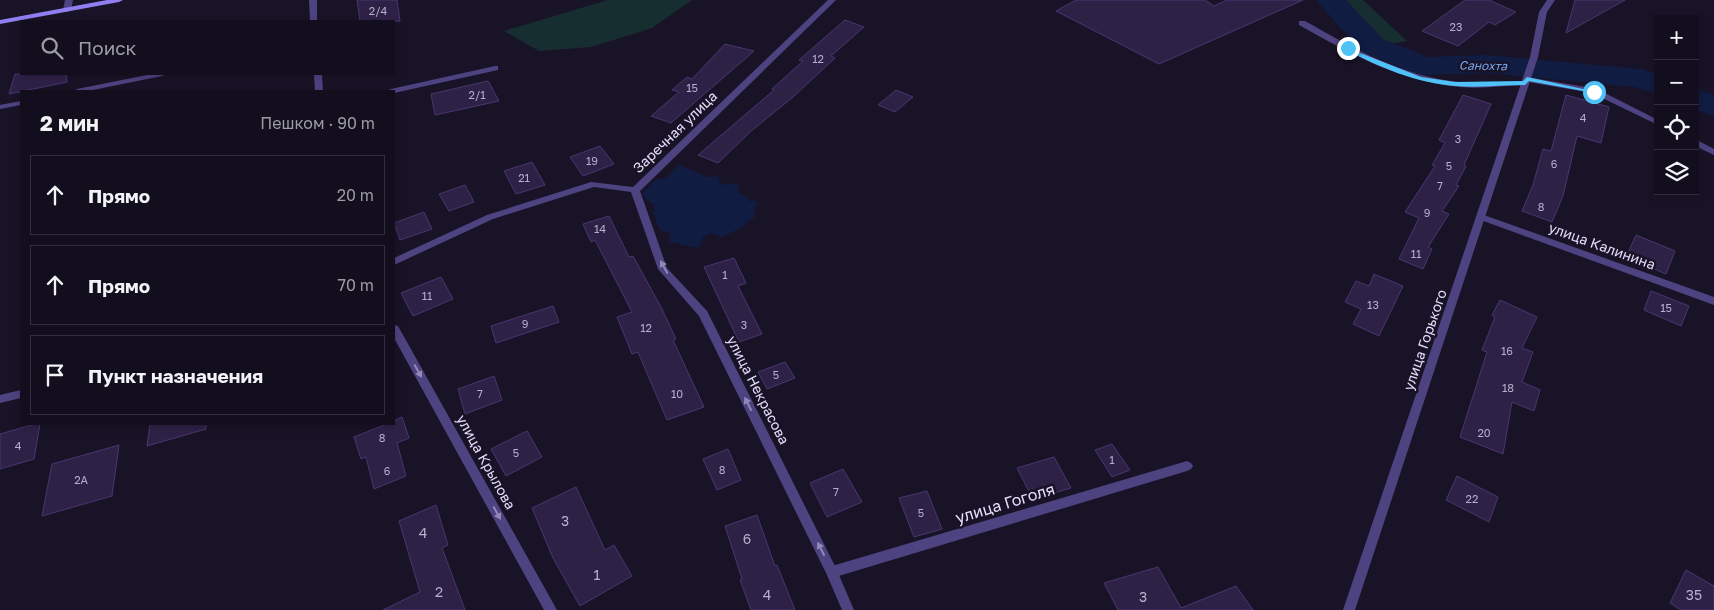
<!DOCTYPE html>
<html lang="ru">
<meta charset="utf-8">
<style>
:root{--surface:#130e1d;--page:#1c1726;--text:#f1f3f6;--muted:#9d9ca4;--line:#322e3b}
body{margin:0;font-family:"Golos Text",sans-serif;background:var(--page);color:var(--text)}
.controls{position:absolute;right:15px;top:15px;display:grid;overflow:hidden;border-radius:0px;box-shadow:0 2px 8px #0003}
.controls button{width:45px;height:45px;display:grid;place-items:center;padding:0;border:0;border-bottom:1px solid var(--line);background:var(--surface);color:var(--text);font:25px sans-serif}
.stop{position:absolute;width:15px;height:15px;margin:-11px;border:4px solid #4fc3f7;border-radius:50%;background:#fff}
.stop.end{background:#4fc3f7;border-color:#fff;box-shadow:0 1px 5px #0008}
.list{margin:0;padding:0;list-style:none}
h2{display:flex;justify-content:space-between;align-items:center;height:65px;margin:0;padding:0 20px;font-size:21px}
h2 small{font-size:16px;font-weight:400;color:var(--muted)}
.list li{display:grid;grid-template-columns:32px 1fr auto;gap:15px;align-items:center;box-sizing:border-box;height:80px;margin:0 10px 10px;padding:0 10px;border:1px solid var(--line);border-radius:0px}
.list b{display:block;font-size:19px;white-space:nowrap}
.list em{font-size:16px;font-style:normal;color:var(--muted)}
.icon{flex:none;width:28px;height:28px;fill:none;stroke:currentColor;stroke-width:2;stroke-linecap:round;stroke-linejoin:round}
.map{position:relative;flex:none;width:1714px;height:610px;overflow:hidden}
.search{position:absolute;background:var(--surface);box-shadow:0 2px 8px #0003;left:20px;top:20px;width:375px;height:55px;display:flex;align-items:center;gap:12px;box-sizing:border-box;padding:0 18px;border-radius:0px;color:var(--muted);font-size:19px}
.panel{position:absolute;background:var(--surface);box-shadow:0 2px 8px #0003;left:20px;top:90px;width:375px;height:335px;border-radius:0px}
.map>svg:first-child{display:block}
.green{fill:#172e31}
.water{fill:#111c43}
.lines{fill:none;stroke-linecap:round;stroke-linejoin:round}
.river{fill:#111c43;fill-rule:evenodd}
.building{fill:#2e2146;stroke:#493670}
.service{fill:#4e4381;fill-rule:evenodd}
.minor{fill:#4e4381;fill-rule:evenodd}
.tertiary{fill:#4e4381;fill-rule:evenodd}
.secondary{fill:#917ef1;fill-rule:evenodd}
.oneway{fill:#9288b8}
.route{fill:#4fc3f7}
.labels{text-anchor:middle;stroke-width:5;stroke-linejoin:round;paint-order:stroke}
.number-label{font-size:11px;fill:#b7aece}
.far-water-label{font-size:12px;font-style:italic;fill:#76a7f0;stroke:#191327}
.street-label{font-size:14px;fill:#e5ddfb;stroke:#191327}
.near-number-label{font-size:14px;fill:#b7aece}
.near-street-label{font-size:16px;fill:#e5ddfb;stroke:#191327}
</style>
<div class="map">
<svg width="1714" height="610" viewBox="0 0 1714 610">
<rect width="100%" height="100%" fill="#191327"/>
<!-- green -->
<path class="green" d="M608,0H692L652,28L591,47L539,51L504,31Z
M1322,0H1363L1407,41L1366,48Z"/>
<!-- water -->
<path class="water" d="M679,165L707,177L718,176L721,185L737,183L739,193L748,197V202L755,200L758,205L755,207L754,218L747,221L745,226L722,237L711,233L703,237L699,248L669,242L670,233L660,230L653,213L655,205L647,200L642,194L656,179H665Z"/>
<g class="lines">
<!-- river -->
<path class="river" d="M1316,0H1346L1383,39L1428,57L1486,55L1641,69L1658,74V94L1635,87L1486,73L1424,75L1413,73L1361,51Z
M1695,89L1714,95V116L1695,110Z"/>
</g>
<!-- building -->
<path class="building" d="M357,0H397L400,21H360Z
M1076,0H1205L1214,6L1227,0H1303L1159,64L1056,11Z
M1465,0H1489L1516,12L1495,25L1489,22L1458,46L1422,31Z
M1575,0H1625L1566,33Z
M845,20L864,27L831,56L835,58L793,97L750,132L718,163L698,155L774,90L772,89L803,61L799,60Z
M725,44L754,51L671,123L651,116L679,92L672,90L687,77L692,79Z
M15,74H66L67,82L9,94Z
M488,81L499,101L435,115L431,94Z
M896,90L913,97L895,112L878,105Z
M1463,95L1491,104L1464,165L1466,166L1456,185L1459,186L1442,211L1449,214L1428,247L1432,249L1423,269L1399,259L1419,218L1405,212L1435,166L1432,165L1445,143L1439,140Z
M1566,95L1609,107L1601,143L1577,136L1563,196L1552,222L1522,211L1533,185L1543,149L1551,151Z
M600,146L614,164L583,176L570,157Z
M532,162L545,185L516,194L504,171Z
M465,185L474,202L449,211L439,194Z
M424,212L432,229L400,240L394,223Z
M609,216L629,257L633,256L662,309L676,339L673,340L704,407L667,420L638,352L632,354L617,317L632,312L595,240L591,242L583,224Z
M1636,235L1675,251L1666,274L1626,257Z
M734,258L746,283L738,286L762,334L739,342L704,267Z
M1374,274L1403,286L1379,336L1353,324L1361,309L1345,302L1356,281L1369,286Z
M441,277L453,299L413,316L401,293Z
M1651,291L1689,306L1681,326L1644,310Z
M1500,300L1537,317L1522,348L1533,352L1522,382L1540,390L1534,411L1512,402L1503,454L1460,437L1487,352L1482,350L1495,317L1492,315Z
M553,306L559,322L496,343L491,326Z
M785,362L795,378L767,389L758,372Z
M494,376L502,400L465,414L458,389Z
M402,417L409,438L397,443L406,476L374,489L366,457L361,459L354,437L387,424H394V421Z
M35,424H40L34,459L0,469V434Z
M150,424H206V429L147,446Z
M527,431L542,457L506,476L491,449Z
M1112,444L1130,470L1112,477L1095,450Z
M119,445L112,496L42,516L52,464Z
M728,449L741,480L717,490L703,459Z
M1054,457L1071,488L1033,499L1017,468Z
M843,469L862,502L827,517L810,483Z
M1457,476L1498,497L1489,522L1446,500Z
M576,487L605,550L614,545L632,576L580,606L553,558L532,508Z
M927,491L942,529L914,537L899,498Z
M436,505L448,545L442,548L465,610H383L420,592L399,521Z
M757,515L775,566L777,565L795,610H751L740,580L742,579L725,526Z
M1158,567L1181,608L1236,586L1253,610H1118L1104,583Z
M1686,570L1714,586V610H1681L1670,603Z"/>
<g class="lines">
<!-- service -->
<path class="service" d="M65,0H73L71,10L67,12L63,10Z
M1299,21H1305C1353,48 1403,77 1460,82C1481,84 1503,82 1524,81L1523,79L1527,77L1597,89L1658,120V125L1592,93L1528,82V85H1525C1503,86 1481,89 1460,87C1401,82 1349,53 1299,25Z
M1695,139L1714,149V155L1695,146Z
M1187,461L1191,463L1193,466L1191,469L1187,471L832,578L828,576L826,572L828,568L832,566Z"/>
<!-- minor -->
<path class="minor" d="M309,0H317V21H310Z
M828,0H836L640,191L667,268L707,311L836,568L854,610H842L827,575L699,316L658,269L631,192L594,187L493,219L394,265V258L487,215L591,182L633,187Z
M495,66H498V70L394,93V91H387L391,89Z
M152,74H166L162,76L88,91H73L77,89Z
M314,74H322L323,91H315Z
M21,101V105L0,109V105Z
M1481,214L1714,297V305L1478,219L1476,217L1478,215Z
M394,325L398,326L557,610H544L394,338Z
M21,390V398L0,403V395Z"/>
<!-- tertiary -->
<path class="tertiary" d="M1547,0H1555L1547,12L1538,57L1355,610H1343L1530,57L1539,12Z"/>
<!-- secondary -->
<path class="secondary" d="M107,0H123L119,2L0,24V20Z"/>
</g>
<!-- one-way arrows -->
<defs><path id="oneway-solid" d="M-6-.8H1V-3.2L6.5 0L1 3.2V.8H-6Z" transform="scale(1.25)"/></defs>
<g class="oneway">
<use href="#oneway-solid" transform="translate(664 267) rotate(-119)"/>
<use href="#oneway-solid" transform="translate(418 371) rotate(61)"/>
<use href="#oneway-solid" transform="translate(748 404) rotate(-117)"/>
<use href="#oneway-solid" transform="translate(497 513) rotate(61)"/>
<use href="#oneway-solid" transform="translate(821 549) rotate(-117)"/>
</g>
<!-- route -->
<path class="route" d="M1345,47L1421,77L1455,82L1523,81L1527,77L1597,92L1594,93L1529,81L1525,85C1502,85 1478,88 1455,86C1417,83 1378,67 1345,49Z"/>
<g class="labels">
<!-- number labels -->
<g class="number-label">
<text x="378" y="15">2/4</text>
<text x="1456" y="31">23</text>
<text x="818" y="63">12</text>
<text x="692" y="92">15</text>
<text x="477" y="99">2/1</text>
<text x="1583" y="122">4</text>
<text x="1458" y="143">3</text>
<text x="592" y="165">19</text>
<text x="1554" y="168">6</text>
<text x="1449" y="170">5</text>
<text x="524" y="182">21</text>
<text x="1440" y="190">7</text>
<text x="1541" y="211">8</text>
<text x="1427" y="217">9</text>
<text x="600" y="233">14</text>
<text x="1416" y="258">11</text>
<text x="725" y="279">1</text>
<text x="427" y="300">11</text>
<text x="1373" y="309">13</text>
<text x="1666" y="312">15</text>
<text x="525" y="328">9</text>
<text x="744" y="329">3</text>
<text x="646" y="332">12</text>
<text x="1507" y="355">16</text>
<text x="776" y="379">5</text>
<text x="1508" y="392">18</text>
<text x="480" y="398">7</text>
<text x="677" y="398">10</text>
<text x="1484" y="437">20</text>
<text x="382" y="442">8</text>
<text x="18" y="450">4</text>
<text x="516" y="457">5</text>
<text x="1112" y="464">1</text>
<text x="722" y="474">8</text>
<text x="387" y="475">6</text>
<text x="81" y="484">2А</text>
<text x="836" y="496">7</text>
<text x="1472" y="503">22</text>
<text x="921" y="517">5</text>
</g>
<!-- far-water labels -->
<g class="far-water-label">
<text transform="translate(1483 66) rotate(1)" y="4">Санохта</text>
</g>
<!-- street labels -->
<g class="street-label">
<text transform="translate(675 132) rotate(-44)" y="5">Заречная улица</text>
<text transform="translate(1602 246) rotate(20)" y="5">улица Калинина</text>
<text transform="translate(1425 340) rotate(-71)" y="5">улица Горького</text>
<text transform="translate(758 390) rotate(63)" y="5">улица Некрасова</text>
<text transform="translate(486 462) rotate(61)" y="5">улица Крылова</text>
</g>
<!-- near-number labels -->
<g class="near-number-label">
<text x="565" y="526">3</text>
<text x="423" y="538">4</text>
<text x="747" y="544">6</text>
<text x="597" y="580">1</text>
<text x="439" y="597">2</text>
<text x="767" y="600">4</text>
<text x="1694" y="600">35</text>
<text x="1143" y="602">3</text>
</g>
<!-- near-street labels -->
<g class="near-street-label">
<text transform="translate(1005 503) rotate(-17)" y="6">улица Гоголя</text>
</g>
</g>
</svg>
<div class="controls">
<button>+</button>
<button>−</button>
<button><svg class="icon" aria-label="locate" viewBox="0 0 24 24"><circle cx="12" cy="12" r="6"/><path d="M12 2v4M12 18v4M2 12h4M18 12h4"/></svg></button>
<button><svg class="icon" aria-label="layers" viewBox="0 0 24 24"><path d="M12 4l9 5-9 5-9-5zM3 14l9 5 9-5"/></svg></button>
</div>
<div class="stop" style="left:1594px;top:92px"></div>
<div class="stop end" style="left:1348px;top:48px"></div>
<div class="search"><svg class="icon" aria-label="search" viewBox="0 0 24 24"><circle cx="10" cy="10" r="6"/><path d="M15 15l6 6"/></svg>Поиск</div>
<section class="panel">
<h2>2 мин<small>Пешком · 90 m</small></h2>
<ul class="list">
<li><svg class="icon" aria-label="ahead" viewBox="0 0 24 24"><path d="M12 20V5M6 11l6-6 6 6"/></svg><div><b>Прямо</b></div><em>20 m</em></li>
<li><svg class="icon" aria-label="ahead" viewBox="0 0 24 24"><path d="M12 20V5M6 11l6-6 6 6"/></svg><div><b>Прямо</b></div><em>70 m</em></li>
<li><svg class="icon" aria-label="arrive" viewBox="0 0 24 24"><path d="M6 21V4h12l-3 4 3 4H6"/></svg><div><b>Пункт назначения</b></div></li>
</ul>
</section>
</div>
